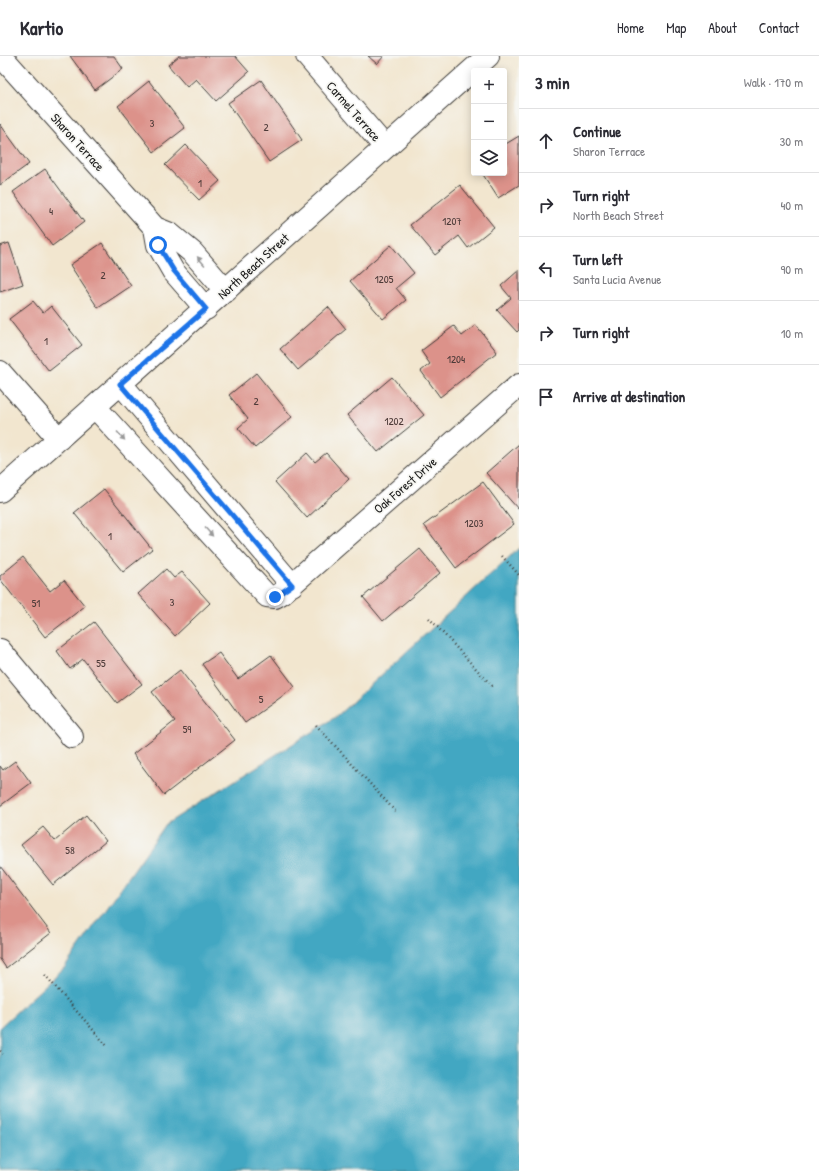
<!DOCTYPE html>
<meta charset="utf-8">
<style>
:root{--surface:#fff;--page:#f7f7f7;--text:#2b2b33;--muted:#7c7c81;--line:#e1e1e2}
body{margin:0;font-family:"Patrick Hand",sans-serif;background:var(--page);color:var(--text)}
.controls{position:absolute;right:12px;top:12px;display:grid;overflow:hidden;border-radius:4px;box-shadow:0 2px 10px #0003}
.controls button{width:36px;height:36px;display:grid;place-items:center;padding:0;border:0;border-bottom:1px solid var(--line);background:var(--surface);color:var(--text);font:20px sans-serif}
.stop{position:absolute;width:12px;height:12px;margin:-9px;border:3px solid #1a73e8;border-radius:50%;background:#fff}
.stop.end{background:#1a73e8;border-color:#fff;box-shadow:0 1px 4px #0008}
.list{margin:0;padding:0;list-style:none}
h2{display:flex;justify-content:space-between;align-items:center;height:52px;margin:0;padding:0 16px;font-size:17px}
h2 small{font-size:13px;font-weight:400;color:var(--muted)}
.list li{display:grid;grid-template-columns:26px 1fr auto;gap:12px;align-items:center;box-sizing:border-box;height:64px;padding:0 16px;border-top:1px solid var(--line)}
.list b{display:block;font-size:15px;white-space:nowrap}
.list p{margin:0;font-size:13px;white-space:nowrap;color:var(--muted)}
.list em{font-size:13px;font-style:normal;color:var(--muted)}
.icon{flex:none;width:22px;height:22px;fill:none;stroke:currentColor;stroke-width:2;stroke-linecap:round;stroke-linejoin:round}
.map{position:relative;flex:none;width:519px;height:1115px;overflow:hidden}
header{display:flex;align-items:center;gap:24px;box-sizing:border-box;height:56px;padding:0 20px;background:var(--surface);border-bottom:1px solid var(--line)}
header strong{font-size:19px}
nav{display:flex;gap:22px;margin-inline-start:auto;font-size:14px}
main{display:flex}
aside{flex:1;background:var(--surface)}
.map>svg:first-child{display:block}
.water{fill:#42a7c2;stroke:#2f626f}
.building{fill:#dc928a}
.lines{fill:none;stroke-linecap:round;stroke-linejoin:round}
.minor-casing{stroke:#3c3a37;stroke-width:24}
.path{stroke:#3c3a37;stroke-width:2.5;stroke-dasharray:1 3;stroke-linecap:butt}
.minor{stroke:#fff;stroke-width:22}
.oneway{fill:#999}
.route{stroke:#1a73e8;stroke-width:5}
.labels{text-anchor:middle;stroke-width:3.5;stroke-linejoin:round;paint-order:stroke}
.number-label{font-size:11px;fill:#4c3a38}
.street-label{font-size:13px;fill:#1c1c1c;stroke:#f6f6f2}
</style>
<header>
<strong>Kartio</strong>
<nav><a>Home</a><a>Map</a><a>About</a><a>Contact</a></nav>
</header>
<main>
<div class="map">
<svg width="519" height="1115" viewBox="0 0 519 1115">
<rect width="100%" height="100%" fill="#f6f6f2"/>
<filter id="ink" filterUnits="userSpaceOnUse"><feTurbulence type="fractalNoise" baseFrequency=".025" numOctaves="2"/><feDisplacementMap in="SourceGraphic" scale="8" xChannelSelector="R" yChannelSelector="G"/><feConvolveMatrix kernelMatrix="1 2 1 2 8 2 1 2 1" color-interpolation-filters="sRGB"/></filter>
<filter id="wash" filterUnits="userSpaceOnUse"><feTurbulence type="fractalNoise" baseFrequency=".012" numOctaves="4" result="noise"/><feDisplacementMap in="SourceGraphic" scale="16" xChannelSelector="R" yChannelSelector="G"/><feGaussianBlur stdDeviation="0.9" result="paint"/><feColorMatrix in="noise" values="0 0 0 0 0 0 0 0 0 0 0 0 0 0 0 0 0 1.4 0 .05"/><feComposite in="paint" operator="in"/></filter>
<g filter="url(#wash)">
<rect width="100%" height="100%" fill="#f2e6cf"/>
<!-- water -->
<path class="water" d="M519,492V1115H0V971L65,911L166,768L337,660Z"/>
<g id="blocks">
<!-- building -->
<path class="building" d="M70,0H114L123,13L95,34Z
M179,0H235L249,16L216,45L196,23L187,31L168,9Z
M368,0H384L377,8Z
M261,24L302,84L269,106L228,47Z
M149,25L185,72L154,96L118,50Z
M0,68L29,108L0,129Z
M519,80V129L498,142L482,117H504V89Z
M186,89L220,125L199,144L165,109Z
M45,113L84,166L52,190L13,136Z
M460,129L494,171L468,192L459,180L435,199L410,169Z
M9,187L23,228L0,236V190Z
M102,187L131,230L98,252L70,209Z
M391,189L414,217L396,232L406,244L383,263L350,225Z
M519,214V274L517,276L497,254L511,242L501,230Z
M33,245L43,257L51,250L82,289L49,315L9,263Z
M328,251L346,273L298,314L280,293Z
M476,269L497,296L440,341L421,315L430,308L421,295L454,270L462,280Z
M256,317L292,361L255,392L238,372L248,363L229,339Z
M392,321L424,359L378,396L347,359Z
M519,388V454L486,417Z
M307,397L315,406L326,397L349,423L307,462L275,426Z
M483,426L514,468L456,512L424,469Z
M104,433L152,493L123,516L74,457Z
M420,493L440,517L383,565L363,541Z
M23,501L50,535L64,524L85,550L45,581L0,523V520Z
M166,513L174,522L182,516L210,547L175,580L138,538Z
M94,566L142,628L117,647L83,603L70,613L57,595Z
M219,597L238,623L271,599L295,631L245,667L202,608Z
M180,614L235,684L164,739L133,698L175,665L152,636Z
M15,705L31,727L0,750V710L3,714Z
M86,759L106,785L53,829L21,789L43,771L55,785Z
M0,810L51,877L6,912L0,903Z"/>
</g>
</g>
<g filter="url(#ink)">
<use href="#blocks" fill-opacity="0" stroke="#3c3a37" stroke-width="1"/>
<g class="lines">
<!-- minor casing -->
<g class="minor-casing">
<path id="minor" d="M1,0L155,172
M307,0L385,91
M206,253L173,215L158,189L155,172L170,178L193,197L226,235
M0,316L59,383
M121,328L292,529
M95,351L267,540L275,541L282,537L519,329
M0,435L488,0
M0,594L72,681"/>
</g>
<!-- path -->
<path class="path" d="M502,500L519,519
M429,562L493,631
M316,669L395,755
M45,919L108,991
M0,995L3,998"/>
<!-- minor -->
<use href="#minor" class="minor"/>
</g>
<!-- one-way arrows -->
<defs><path id="oneway-solid" d="M-6-.8H1V-3.2L6.5 0L1 3.2V.8H-6Z"/></defs>
<g class="oneway">
<use href="#oneway-solid" transform="translate(201 205) rotate(-131)"/>
<use href="#oneway-solid" transform="translate(121 380) rotate(48)"/>
<use href="#oneway-solid" transform="translate(209 476) rotate(48)"/>
</g>
</g>
<g class="lines" filter="url(#ink)">
<!-- route -->
<path class="route" d="M158,189L174,215L206,253L120,328L292,529L275,541"/>
</g>
<g class="labels">
<!-- number labels -->
<g class="number-label">
<text x="152" y="71">3</text>
<text x="266" y="75">2</text>
<text x="200" y="131">1</text>
<text x="51" y="159">4</text>
<text x="452" y="169">1207</text>
<text x="103" y="223">2</text>
<text x="384" y="227">1205</text>
<text x="46" y="289">1</text>
<text x="456" y="307">1204</text>
<text x="256" y="349">2</text>
<text x="394" y="369">1202</text>
<text x="474" y="471">1203</text>
<text x="110" y="484">1</text>
<text x="172" y="550">3</text>
<text x="36" y="551">51</text>
<text x="101" y="611">55</text>
<text x="261" y="647">5</text>
<text x="187" y="677">59</text>
<text x="70" y="798">58</text>
</g>
<!-- street labels -->
<g class="street-label">
<text transform="translate(354 55) rotate(49)" y="5">Carmel Terrace</text>
<text transform="translate(78 86) rotate(48)" y="5">Sharon Terrace</text>
<text transform="translate(253 210) rotate(-42)" y="5">North Beach Street</text>
<text transform="translate(405 429) rotate(-41)" y="5">Oak Forest Drive</text>
</g>
</g>
</svg>
<div class="controls">
<button>+</button>
<button>−</button>
<button><svg class="icon" aria-label="layers" viewBox="0 0 24 24"><path d="M12 4l9 5-9 5-9-5zM3 14l9 5 9-5"/></svg></button>
</div>
<div class="stop" style="left:158px;top:189px"></div>
<div class="stop end" style="left:275px;top:541px"></div>
</div>
<aside>
<h2>3 min<small>Walk · 170 m</small></h2>
<ul class="list">
<li><svg class="icon" aria-label="ahead" viewBox="0 0 24 24"><path d="M12 20V5M6 11l6-6 6 6"/></svg><div><b>Continue</b><p>Sharon Terrace</p></div><em>30 m</em></li>
<li><svg class="icon" aria-label="right" viewBox="0 0 24 24"><path d="M7 20v-9h11M14 6l5 5-5 5"/></svg><div><b>Turn right</b><p>North Beach Street</p></div><em>40 m</em></li>
<li><svg class="icon" aria-label="left" viewBox="0 0 24 24"><path d="M17 20v-9H6M10 6l-5 5 5 5"/></svg><div><b>Turn left</b><p>Santa Lucia Avenue</p></div><em>90 m</em></li>
<li><svg class="icon" aria-label="right" viewBox="0 0 24 24"><path d="M7 20v-9h11M14 6l5 5-5 5"/></svg><div><b>Turn right</b></div><em>10 m</em></li>
<li><svg class="icon" aria-label="arrive" viewBox="0 0 24 24"><path d="M6 21V4h12l-3 4 3 4H6"/></svg><div><b>Arrive at destination</b></div></li>
</ul>
</aside>
</main>
